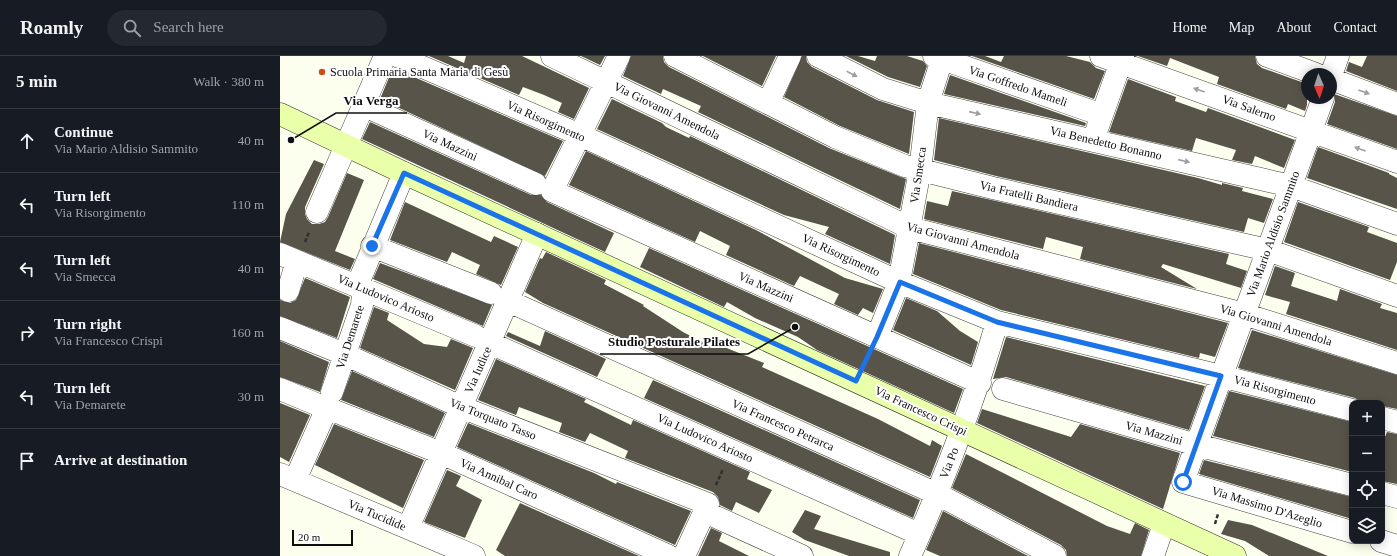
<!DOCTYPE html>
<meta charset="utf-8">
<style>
:root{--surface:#171b24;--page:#242831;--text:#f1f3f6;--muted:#9ea1a6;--line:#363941}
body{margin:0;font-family:"Times New Roman",serif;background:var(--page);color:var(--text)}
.controls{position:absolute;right:12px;bottom:12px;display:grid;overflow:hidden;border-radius:8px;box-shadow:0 2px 10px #0003}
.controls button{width:36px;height:36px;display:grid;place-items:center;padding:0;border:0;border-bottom:1px solid var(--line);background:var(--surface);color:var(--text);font:20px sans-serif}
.compass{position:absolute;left:1021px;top:12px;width:36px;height:36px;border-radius:50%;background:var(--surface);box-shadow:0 2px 10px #0003;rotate:177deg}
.scale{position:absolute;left:12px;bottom:10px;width:61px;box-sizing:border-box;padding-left:4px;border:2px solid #0e0e0e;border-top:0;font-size:11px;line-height:14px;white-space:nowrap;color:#0e0e0e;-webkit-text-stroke:3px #fff;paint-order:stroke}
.stop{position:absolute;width:12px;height:12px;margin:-9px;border:3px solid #1a73e8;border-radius:50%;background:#fff}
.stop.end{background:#1a73e8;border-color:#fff;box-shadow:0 1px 4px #0008}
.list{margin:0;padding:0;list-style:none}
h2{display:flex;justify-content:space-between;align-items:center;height:52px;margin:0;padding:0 16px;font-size:17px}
h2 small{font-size:13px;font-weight:400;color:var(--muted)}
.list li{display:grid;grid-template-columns:26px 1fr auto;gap:12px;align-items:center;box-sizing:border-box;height:64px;padding:0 16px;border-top:1px solid var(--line)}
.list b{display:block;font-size:15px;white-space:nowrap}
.list p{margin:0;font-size:13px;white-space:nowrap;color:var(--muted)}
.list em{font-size:13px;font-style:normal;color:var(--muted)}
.icon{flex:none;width:22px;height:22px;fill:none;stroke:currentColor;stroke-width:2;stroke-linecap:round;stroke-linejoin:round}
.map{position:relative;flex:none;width:1117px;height:500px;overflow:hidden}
header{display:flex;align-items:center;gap:24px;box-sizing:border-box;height:56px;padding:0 20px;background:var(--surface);border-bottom:1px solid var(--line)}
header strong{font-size:19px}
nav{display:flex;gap:22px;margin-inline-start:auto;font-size:14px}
.search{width:280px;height:36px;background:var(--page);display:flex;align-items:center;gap:10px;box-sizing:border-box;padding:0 14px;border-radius:22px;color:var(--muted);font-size:15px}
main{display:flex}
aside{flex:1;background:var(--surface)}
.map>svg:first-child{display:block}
.building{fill:#585449}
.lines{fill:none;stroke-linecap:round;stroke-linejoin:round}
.street-casing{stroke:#414141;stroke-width:23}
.secondary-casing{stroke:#303030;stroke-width:23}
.path{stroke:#303030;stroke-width:2.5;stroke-dasharray:4 2;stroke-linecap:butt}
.street{stroke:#fff;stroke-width:22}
.secondary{stroke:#eaffa9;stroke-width:22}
.oneway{fill:#9f9f9f}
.route{stroke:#1a73e8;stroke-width:5}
.poi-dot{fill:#cd4e16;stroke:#fff;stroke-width:1.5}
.labels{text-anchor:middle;stroke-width:4;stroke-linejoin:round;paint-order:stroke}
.poi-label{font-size:12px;fill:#0e0e0e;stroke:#fff;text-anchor:start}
.street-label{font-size:12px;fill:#0e0e0e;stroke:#fff}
.leader{fill:none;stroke:#0e0e0e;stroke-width:1.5}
.callout-dot{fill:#0e0e0e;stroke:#fff;stroke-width:1.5}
.callout-label{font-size:13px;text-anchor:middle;font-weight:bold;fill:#0e0e0e;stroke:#fff;stroke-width:4;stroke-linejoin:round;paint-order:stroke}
</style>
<header>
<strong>Roamly</strong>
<div class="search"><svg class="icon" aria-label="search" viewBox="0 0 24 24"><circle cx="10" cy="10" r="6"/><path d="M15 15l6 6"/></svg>Search here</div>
<nav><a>Home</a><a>Map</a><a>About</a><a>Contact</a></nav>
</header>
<main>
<aside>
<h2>5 min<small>Walk · 380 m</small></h2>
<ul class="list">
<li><svg class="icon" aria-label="ahead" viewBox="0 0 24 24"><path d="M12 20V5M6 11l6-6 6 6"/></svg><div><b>Continue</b><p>Via Mario Aldisio Sammito</p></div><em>40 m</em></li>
<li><svg class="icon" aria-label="left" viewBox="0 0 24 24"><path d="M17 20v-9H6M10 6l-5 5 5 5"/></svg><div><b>Turn left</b><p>Via Risorgimento</p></div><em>110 m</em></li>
<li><svg class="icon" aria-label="left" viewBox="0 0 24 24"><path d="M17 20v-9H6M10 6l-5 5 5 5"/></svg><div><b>Turn left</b><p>Via Smecca</p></div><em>40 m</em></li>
<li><svg class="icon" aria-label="right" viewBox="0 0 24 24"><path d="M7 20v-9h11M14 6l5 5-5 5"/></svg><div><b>Turn right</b><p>Via Francesco Crispi</p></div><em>160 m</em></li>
<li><svg class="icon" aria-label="left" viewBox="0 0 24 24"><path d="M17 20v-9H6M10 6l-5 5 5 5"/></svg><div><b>Turn left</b><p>Via Demarete</p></div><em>30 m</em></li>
<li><svg class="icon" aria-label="arrive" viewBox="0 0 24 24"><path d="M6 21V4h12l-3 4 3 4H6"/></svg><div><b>Arrive at destination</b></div></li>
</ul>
</aside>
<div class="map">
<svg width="1117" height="500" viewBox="0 0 1117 500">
<rect width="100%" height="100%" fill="#fcffee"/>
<!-- building -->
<path class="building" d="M149,0H168L184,7L186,0H242L309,32L294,63L278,56L282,47L264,39L243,31L239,39Z
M301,0H325L320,9Z
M351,0H383L384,6L389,11L549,92L626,123L620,153L418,56L421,50L383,33L381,38L343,20Z
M423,0H496L482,30Z
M522,0H526L527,6L532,11L597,44L634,56L629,98L560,70L504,41Z
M566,0H578L595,5L597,0H627L643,5L647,10L640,31L608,21Z
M692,0H705L721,6L724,0H786L810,6L816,12L825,15L814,43Z
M858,0H975L977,8L982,12L1027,28V49L1025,55L1008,48L1006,53L937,28L939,21L890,2L887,10Z
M1087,0H1117V35L1066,15L1069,6L1082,11Z
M113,12L283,85L265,120L100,43Z
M670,19L806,67L805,70L664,38Z
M848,23L896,41L895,45L926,56L928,52L1015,84L1004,112L975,100L972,108L952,104L956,94L916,82L912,95L829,76Z
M1054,38L1117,60V93L1047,68L1055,46Z
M332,43L382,67L386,71L409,82L410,80L615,179L610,208L545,178L549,171L504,159L317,73Z
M659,62L918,122L942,129V127L963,132L962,135L993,143L984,167L968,162L964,176L716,120L654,104Z
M90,66L251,139H261L267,146L334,177L325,196L82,83Z
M1038,91L1109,117V118L1117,122V153L1027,122Z
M306,95L476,174L565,222L603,233L593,257L583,252L578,259L554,248L559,238L520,220L514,230L446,199L450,190L420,175L415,186L289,129Z
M34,104L44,108L25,151V158L27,163L32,168H39L45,166L48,161L67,117L84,124L55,195L75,203L70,214L0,186L6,158Z
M672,135L949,198L946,208L967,215L961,232L883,208L881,211L917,233L800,203L803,191L766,181L763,193L644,163L647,145L668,150Z
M125,146L211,186L214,180L238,191L221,229L196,218L200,209L172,196L167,206L110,184Z
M1018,146L1089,171L1087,176L1117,187V206L1110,224L1004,186Z
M639,187L948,267L935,301L920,297L919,302L721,254L633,218Z
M369,192L683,333L674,357L537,294L518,281L475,262L447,246L444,251L360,211Z
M266,196L326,224L324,228L364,249L363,250L403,276L432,291L434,287L484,307L482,311L598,363L650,390L652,384L662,390L650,421L263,247L245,236L260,202L262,203Z
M100,207L212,249L203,270L93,223Z
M995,210L1015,217L1011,230L1057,245L1060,233L1102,248L1100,252L1117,257V294L1006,258L1010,246L985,239Z
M25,222L70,241L57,282L0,260V244L10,247L16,244Z
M626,242L657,255L680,275L698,286L691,309L613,274Z
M94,251L109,257L107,264L144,288L167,291L171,283L193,292L175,334L80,292Z
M972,274L1117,319V353L1102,350V347H1082L1075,342L958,312Z
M265,275L326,303L317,321L226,280L228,276L260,290Z
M726,281L925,330L909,374L726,321L713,323Z
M0,285L49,306L40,336L0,321Z
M216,303L306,343L304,346L351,369L353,364L470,416L467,423L492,434L479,457L456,446L452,455L440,449L438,441L433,436L345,402L348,395L310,377L305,386L279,376L282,367L239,351L236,359L198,344Z
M72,315L165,357L154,381L61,344Z
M373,324L640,444L633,462L364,342Z
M949,335L1072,366V416L933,380Z
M0,347L30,359L9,406L0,401Z
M702,353L791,381L800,368L900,397L883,453L697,367Z
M188,367L314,417L336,428L337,426L411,455L395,489L177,391Z
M54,368L144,404L123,452L35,409Z
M1107,376L1117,378V428L1102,425V388Z
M686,398L827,470L850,478L855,467L869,474L861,500H787L786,494L781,489L672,432Z
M924,404L1072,441V463L919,418Z
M167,414L181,420L176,430L202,444L185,482L144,466Z
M240,447L359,500H225L216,494Z
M525,454L541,460L534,473L610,496V500H569L525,484L512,476Z
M663,455L748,500H660L646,494Z
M948,464L972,469L1048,500H989L965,485L941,478Z
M431,472L442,477L439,485L469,500H418Z"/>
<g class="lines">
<!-- street casing -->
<g class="street-casing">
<path id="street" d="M117,0L300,79L619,226L717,266L941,320L1072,354
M272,0L630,172L964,258L1117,307
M339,0L272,135L700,327
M395,0L555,81L625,110L713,132L988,194L1117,240
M538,0L603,33L648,47L1011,130L1117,168
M654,0L822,59
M821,0L1117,106
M987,0L1036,18
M1051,19L1058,0
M1051,23L1117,48
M1043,42L903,426L1072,476
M488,47L510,0
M85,50L256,128
M817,73L843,0
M37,156L105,0
M92,190L211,237
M0,198L196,280
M8,235L17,205
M228,245L657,438L775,500
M0,272L64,298L181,351L428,448L404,500
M597,281L619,226L640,114L648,47L663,0
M210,287L639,478
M0,333L36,348
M723,333L917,389L1072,429
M52,336L82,249L83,236L77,230L124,117
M1102,362L1117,366
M0,418L194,500
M15,424L47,352L161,397L389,500
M1102,437L1117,441
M425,456L522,500
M128,472L257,178
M1101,485L1117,490
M630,500C664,424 694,346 717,266
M873,500L884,468"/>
</g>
<!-- secondary casing -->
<g class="secondary-casing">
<path id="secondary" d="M0,58L124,117L955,500"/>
</g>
<!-- path -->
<path class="path" d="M25,186L29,176
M436,429L443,413
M935,468L938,458"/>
<!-- street -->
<use href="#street" class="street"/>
<!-- secondary -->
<use href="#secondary" class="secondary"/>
</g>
<!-- one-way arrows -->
<defs><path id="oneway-solid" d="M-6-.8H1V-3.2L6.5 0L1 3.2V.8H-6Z"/></defs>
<g class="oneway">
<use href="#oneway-solid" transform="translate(572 18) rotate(27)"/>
<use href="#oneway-solid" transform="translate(919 34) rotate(-160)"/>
<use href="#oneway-solid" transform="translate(1084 36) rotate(20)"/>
<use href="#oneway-solid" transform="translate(695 57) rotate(13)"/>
<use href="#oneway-solid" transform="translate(1080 93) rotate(-160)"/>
<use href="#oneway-solid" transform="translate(904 105) rotate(13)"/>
</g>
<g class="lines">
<!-- route -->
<path class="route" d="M92,190L124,117L576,325L597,281L620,226L717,266L941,320L903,426"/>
</g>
<!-- markers -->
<circle class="poi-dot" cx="42" cy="16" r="4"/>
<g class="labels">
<!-- poi labels -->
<g class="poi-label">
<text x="50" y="20">Scuola Primaria Santa Maria di Gesù</text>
</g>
<!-- street labels -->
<g class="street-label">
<text transform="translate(738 30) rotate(19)" y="4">Via Goffredo Mameli</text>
<text transform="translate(969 52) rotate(20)" y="4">Via Salerno</text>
<text transform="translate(387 55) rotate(26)" y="4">Via Giovanni Amendola</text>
<text transform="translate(266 65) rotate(24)" y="4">Via Risorgimento</text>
<text transform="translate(826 87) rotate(13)" y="4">Via Benedetto Bonanno</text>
<text transform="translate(170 89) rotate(25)" y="4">Via Mazzini</text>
<text transform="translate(638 119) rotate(-82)" y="4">Via Smecca</text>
<text transform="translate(749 140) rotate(13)" y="4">Via Fratelli Bandiera</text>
<text transform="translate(993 178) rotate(-70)" y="4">Via Mario Aldisio Sammito</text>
<text transform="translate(683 185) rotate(15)" y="4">Via Giovanni Amendola</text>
<text transform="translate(561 199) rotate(25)" y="4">Via Risorgimento</text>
<text transform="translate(486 231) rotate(24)" y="4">Via Mazzini</text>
<text transform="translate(106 242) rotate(23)" y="4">Via Ludovico Ariosto</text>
<text transform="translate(996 269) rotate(17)" y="4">Via Giovanni Amendola</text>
<text transform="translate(70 281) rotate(-72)" y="4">Via Demarete</text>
<text transform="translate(198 314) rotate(-66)" y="4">Via Iudice</text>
<text transform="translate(995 334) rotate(15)" y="4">Via Risorgimento</text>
<text transform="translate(641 355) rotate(25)" y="4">Via Francesco Crispi</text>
<text transform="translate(213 363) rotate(22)" y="4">Via Torquato Tasso</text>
<text transform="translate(503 369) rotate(24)" y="4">Via Francesco Petrarca</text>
<text transform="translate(874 377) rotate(16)" y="4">Via Mazzini</text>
<text transform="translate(425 382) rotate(24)" y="4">Via Ludovico Ariosto</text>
<text transform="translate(669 407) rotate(-68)" y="4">Via Po</text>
<text transform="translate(219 423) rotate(24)" y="4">Via Annibal Caro</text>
<text transform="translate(987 451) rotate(17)" y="4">Via Massimo D'Azeglio</text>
<text transform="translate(97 459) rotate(23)" y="4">Via Tucidide</text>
</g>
</g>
<!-- callouts -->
<path class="leader" d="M11 84L56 57H127M515 271L468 298H320"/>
<g class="callout-dot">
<circle cx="11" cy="84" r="4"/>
<circle cx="515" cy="271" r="4"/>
</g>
<g class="callout-label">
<text x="91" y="49">Via Verga</text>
<text x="394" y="290">Studio Posturale Pilates</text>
</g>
</svg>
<div class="controls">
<button>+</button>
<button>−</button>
<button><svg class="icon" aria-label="locate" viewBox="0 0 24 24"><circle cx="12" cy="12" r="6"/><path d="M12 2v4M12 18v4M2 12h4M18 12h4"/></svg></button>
<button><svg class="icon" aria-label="layers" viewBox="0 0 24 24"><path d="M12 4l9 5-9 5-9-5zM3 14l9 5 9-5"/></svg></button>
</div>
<svg class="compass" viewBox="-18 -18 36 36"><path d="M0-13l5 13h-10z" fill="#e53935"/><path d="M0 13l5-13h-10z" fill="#9ea1a6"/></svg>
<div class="scale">20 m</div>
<div class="stop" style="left:903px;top:426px"></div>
<div class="stop end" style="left:92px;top:190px"></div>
</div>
</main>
